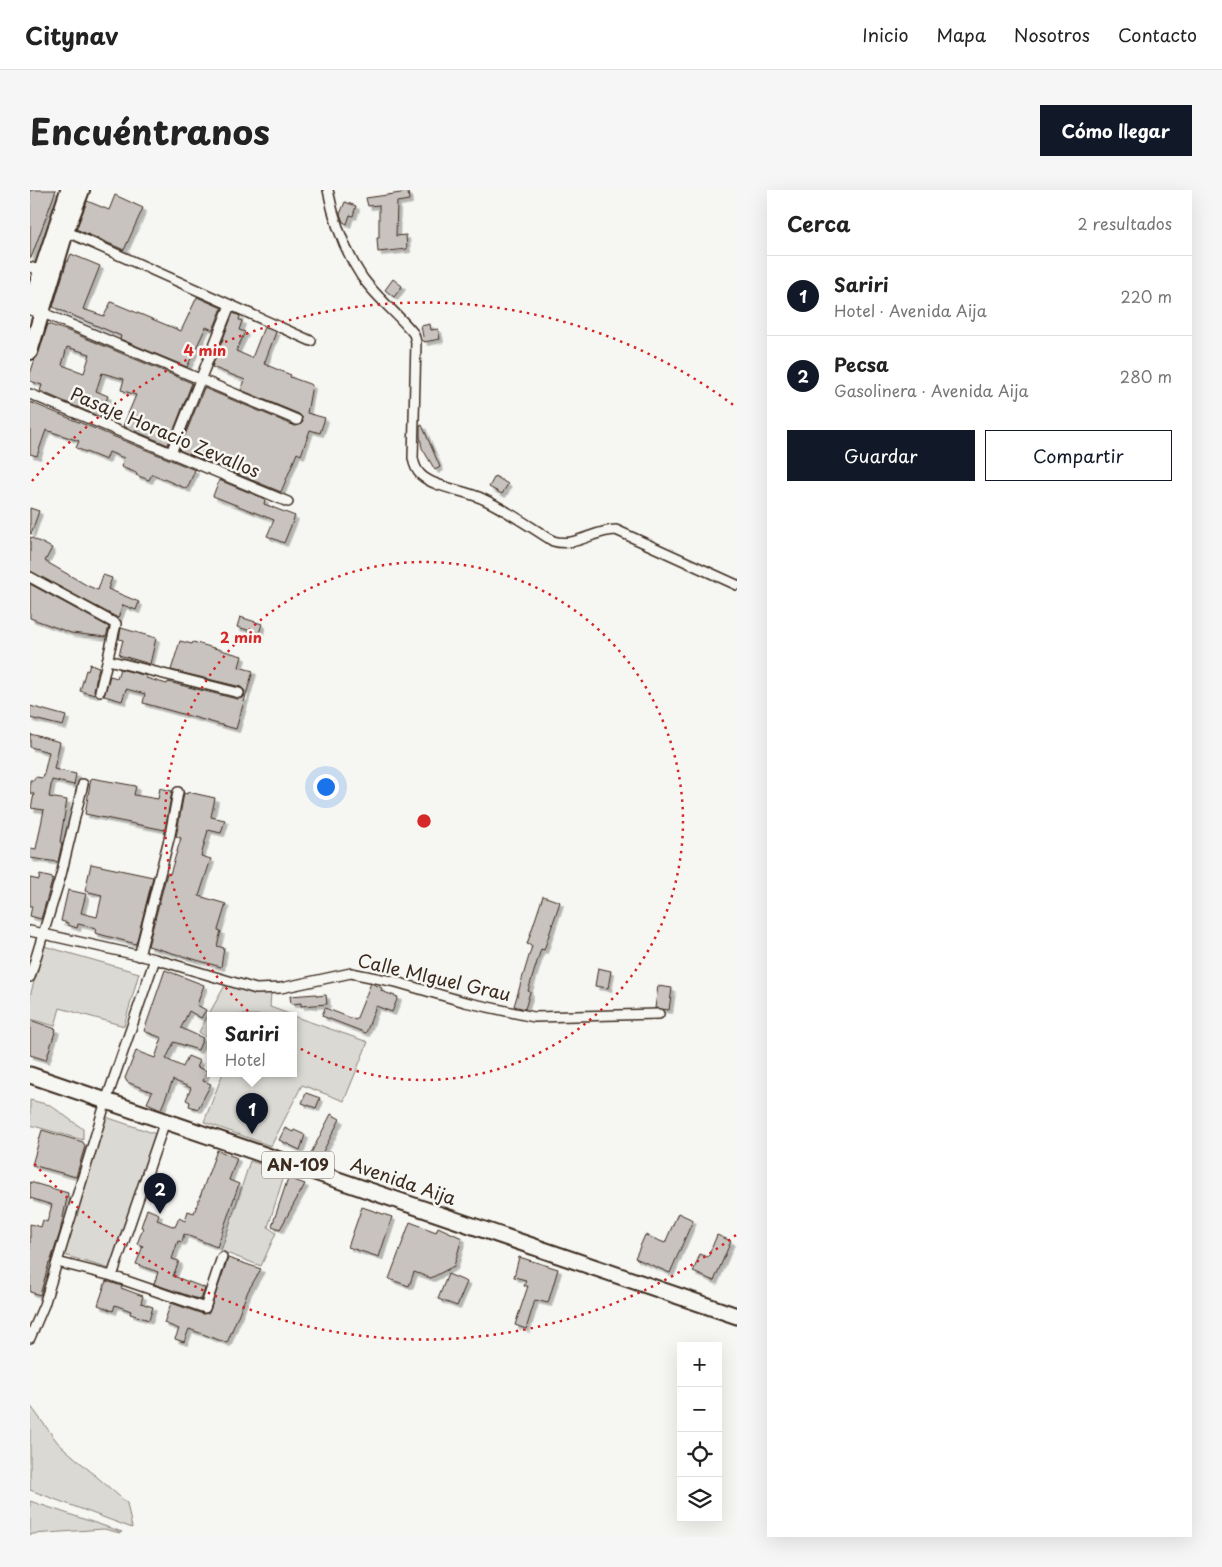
<!DOCTYPE html>
<html lang="es">
<meta charset="utf-8">
<style>
:root{--surface:#fff;--page:#f6f6f6;--text:#222;--muted:#767676;--line:#e0e0e0;--accent:#111827}
body{margin:0;font-family:"Playpen Sans",sans-serif;background:var(--page);color:var(--text)}
.controls{position:absolute;right:15px;bottom:15px;display:grid;overflow:hidden;border-radius:0px;box-shadow:0 5px 20px #0002}
.controls button{width:45px;height:45px;display:grid;place-items:center;padding:0;border:0;border-bottom:1px solid var(--line);background:var(--surface);color:var(--text);font:25px sans-serif}
.you{position:absolute;left:295px;top:596px;width:18px;height:18px;margin:-12px;border:4px solid #fff;border-radius:50%;background:#1a73e8;box-shadow:0 0 0 8px #1a73e833}
.badge{display:grid;place-items:center;width:32px;height:32px;border-radius:50%;background:var(--accent);color:#fff;font-size:16px;font-weight:700}
.pin{position:absolute;translate:-50% -41px;filter:drop-shadow(0 1px 2px #0008)}
.pin::after{content:'';position:absolute;top:26px;width:18px;height:15px;background:inherit;clip-path:polygon(0 0,100% 0,50% 100%)}
.popup{position:absolute;left:177px;top:822px;width:90px;height:65px;box-sizing:border-box;display:grid;place-content:center;border-radius:0px;background:var(--surface);filter:drop-shadow(0 1px 4px #0005);font-size:16px;white-space:nowrap;color:var(--muted)}
.popup b{font-size:19px;color:var(--text)}
.popup::after{content:'';position:absolute;left:50%;top:100%;margin-left:-10px;border:10px solid transparent;border-top-color:var(--surface)}
.list{margin:0;padding:0;list-style:none}
h2{display:flex;justify-content:space-between;align-items:center;height:65px;margin:0;padding:0 20px;font-size:21px}
h2 small{font-size:16px;font-weight:400;color:var(--muted)}
.list li{display:grid;grid-template-columns:32px 1fr auto;gap:15px;align-items:center;box-sizing:border-box;height:80px;padding:0 20px;border-top:1px solid var(--line)}
.list b{display:block;font-size:19px;white-space:nowrap}
.list p{margin:0;font-size:16px;white-space:nowrap;color:var(--muted)}
.list em{font-size:16px;font-style:normal;color:var(--muted)}
.actions{display:flex;gap:10px;padding:15px 20px}
.actions a{flex:1;padding:11px 0;border:1px solid var(--accent);border-radius:0px;text-align:center;font-size:18px;color:var(--accent)}
.actions .main{background:var(--accent);color:#fff}
.icon{flex:none;width:28px;height:28px;fill:none;stroke:currentColor;stroke-width:2;stroke-linecap:round;stroke-linejoin:round}
.map{position:relative;flex:none;width:707px;height:1347px;overflow:hidden;border-radius:0px}
header{display:flex;align-items:center;gap:30px;box-sizing:border-box;height:70px;padding:0 25px;background:var(--surface);border-bottom:1px solid var(--line)}
header strong{font-size:24px}
nav{display:flex;gap:28px;margin-inline-start:auto;font-size:18px}
.intro{display:flex;align-items:center;justify-content:space-between;box-sizing:border-box;height:120px;padding:0 30px}
h1{margin:0;font-size:35px}
.button{padding:12px 22px;border-radius:0px;background:var(--accent);color:#fff;font-size:18px;font-weight:700}
main{display:flex;gap:30px;padding:0 30px}
aside{flex:1;background:var(--surface);border-radius:0px;box-shadow:0 5px 20px #0002}
.map>svg:first-child{display:block}
.green{fill:#dad9d3;stroke:#8a8278}
.building{fill:#c8c3be;stroke:#3b2a1e;fill-rule:evenodd;filter:url(#shadow)}
.lines{fill:none;stroke-linecap:round;stroke-linejoin:round}
.minor-casing{stroke:#3b2a1e;stroke-width:12}
.secondary-casing{stroke:#3b2a1e;stroke-width:18}
.primary-casing{stroke:#3b2a1e;stroke-width:19}
.minor{stroke:#f6f6f2;stroke-width:9}
.secondary{stroke:#f6f6f2;stroke-width:14}
.primary{stroke:#f6f6f2;stroke-width:15}
.ring{fill:none;stroke:#d62828;stroke-width:2.5;stroke-dasharray:2.5 5}
.labels{text-anchor:middle;stroke-width:5;stroke-linejoin:round;paint-order:stroke}
.shield{fill:#f6f6f2;stroke:#73675e;stroke-width:1}
.shield-label{font-size:16px;font-weight:bold;fill:#3b2a1e}
.street-label{font-size:18px;fill:#3b2a1e;stroke:#f6f6f2}
.centre{fill:#d62828;stroke:#f6f6f2;stroke-width:2.5}
.ring-label{font-size:15px;text-anchor:middle;font-weight:bold;fill:#d62828;stroke:#f6f6f2;stroke-width:5;stroke-linejoin:round;paint-order:stroke}
</style>
<header>
<strong>Citynav</strong>
<nav><a>Inicio</a><a>Mapa</a><a>Nosotros</a><a>Contacto</a></nav>
</header>
<div class="intro"><h1>Encuéntranos</h1><a class="button">Cómo llegar</a></div>
<main>
<div class="map">
<svg width="707" height="1347" viewBox="0 0 707 1347">
<defs>
<filter id="shadow"><feDropShadow dx="3.5" dy="3.5" stdDeviation="0" flood-color="#0004"/></filter>
</defs>
<rect width="100%" height="100%" fill="#f6f6f2"/>
<filter id="ink" filterUnits="userSpaceOnUse"><feTurbulence type="fractalNoise" baseFrequency=".02" numOctaves="2"/><feDisplacementMap in="SourceGraphic" scale="10" xChannelSelector="R" yChannelSelector="G"/><feConvolveMatrix kernelMatrix="1 2 1 2 8 2 1 2 1" color-interpolation-filters="sRGB"/></filter>
<g filter="url(#ink)">
<!-- green -->
<path class="green" d="M14,756L109,783L94,836L30,818L25,836L0,829V806Z
M209,796L241,802L240,817L262,825H181V851L169,842L194,797Z
M263,826L338,852L314,911L272,895L241,956L174,932L193,883H263Z
M0,910L20,915L53,939V950L0,935Z
M76,927L126,944L80,1079L34,1065Z
M220,971L255,982L238,1037L246,1043L231,1076L191,1061Z
M0,1215L28,1253L97,1313L102,1338L0,1300Z
M0,1311L92,1342L90,1343L74,1339L3,1344L0,1345Z"/>
<!-- building -->
<path class="building" d="M0,0H26L1,68H0Z
M378,2L379,10L367,12L366,46L376,45L377,59L348,62L347,48H349V15L338,16L336,8Z
M85,5L113,18L94,60L46,39L57,11L79,20Z
M315,12L326,16L323,26L320,25L317,34L313,32L310,24Z
M41,64L70,76L53,119L74,126L81,112L151,141L167,107L192,118L183,140L176,137L157,177L90,149L91,146L23,117L37,71H38Z
M363,89L372,96L364,107L355,100Z
M203,123L210,126L209,130L212,131L209,140L215,142L206,161L222,168L234,137L246,142L234,174L261,185L260,187L282,195L277,223L295,228L290,243L280,240L271,265L267,263L251,302L149,260L174,198L265,236L270,235L273,232L272,227L269,224L211,200L215,190L182,177Z
M18,134L41,142L162,193L138,255L93,236L106,205L91,200L94,189L72,183L66,201L78,206L70,227L10,201L12,195L0,191V184L5,169L8,165ZM37,157L60,164L54,183L32,175Z
M400,134L401,140L408,139L410,149L394,152L391,136Z
M0,212L165,280L157,299L122,284L119,290L106,285L107,283L91,277L94,268L79,262L76,270L46,258L49,251L16,240L7,266L0,264Z
M392,235L410,277L405,280L392,258L390,246V236Z
M465,286L478,294L472,304L459,297Z
M189,290L235,309L234,314L265,326L254,353L237,346L244,330L183,306Z
M0,318L9,321L1,344H0Z
M0,347L22,358L15,371L58,396L68,400L73,385L82,388L78,399L109,412L106,420L93,415L88,428L0,381Z
M0,394L79,437L76,447L41,443L0,428Z
M210,427L232,434L229,443L207,437Z
M91,438L126,448L120,474L89,465L93,450L89,449Z
M150,451L162,454L163,452L212,466L209,477L223,481L206,539L113,513L115,504L96,499L92,511L74,506L80,486L87,488L90,479L117,486L116,488L137,494L138,492L207,509L214,507L215,501L211,497L141,480Z
M60,474L69,477L64,500L65,505L50,501L56,480L58,481Z
M0,516L36,526L33,536L0,528Z
M0,544L30,552L24,579L46,584L44,595L22,590L19,607L37,610L30,652L32,653L28,672L0,668V658L6,659L14,620L1,618L4,604L0,603V590H4L5,587L13,588L19,562L0,557Z
M61,588L106,596L104,605L128,609L130,598L142,601L135,640L55,624Z
M158,602L185,608L181,627L195,630L191,643L178,640L171,666L181,669L169,706L196,714L188,740L191,741L187,756L194,758L191,777L118,756L137,683L140,684L151,648L146,646L147,642L154,603L157,604Z
M61,674L123,687L106,754L65,743L66,738L48,734L47,738L38,735V733L31,731L38,700L56,704L51,723L67,727L72,705L55,701Z
M10,685L23,688L11,729L0,726L2,716H0V688L9,690Z
M513,706L530,712L514,760L511,759L498,801L500,802L495,819L484,816L502,756L497,754Z
M568,778L581,781L578,798L565,796Z
M135,780L174,795L167,815L176,820L171,828L159,821L151,838L173,848L168,860L144,852L136,869L153,877L158,866L170,871L167,877L177,881L173,891L181,894L168,919L159,916L160,912L156,910L161,898L143,890L131,919L117,913L122,902L97,892L95,888L106,861L125,868L132,848L114,841Z
M341,793L352,798L351,801L368,807L362,822L346,816L336,843L292,826L295,818L326,830Z
M628,796L642,798L639,820L625,818Z
M286,804L287,806L296,805L297,814L271,816V813L261,814L260,806Z
M0,830L26,839L16,870L0,865Z
M276,903L290,908L286,918L272,913Z
M301,924L310,929L287,973L278,969Z
M255,938L263,942L264,940L275,945L270,960L249,950Z
M12,940L53,952L55,956L46,987L2,975Z
M187,960L207,968L199,990L209,994L187,1057L154,1044L152,1052L148,1051L142,1069L149,1071L143,1086L175,1098L171,1110L124,1094L128,1082L106,1074L113,1056L107,1054L113,1038L111,1037L117,1019L129,1024L127,1030L145,1037L149,1028L155,1031L158,1021L164,1023Z
M258,988L275,994L250,1039L242,1036Z
M0,992L38,1003L30,1042L20,1073H19L10,1105L0,1102V1034L11,1037L13,1030L17,1032L22,1015L0,1008Z
M332,1017L362,1027L349,1067L318,1057Z
M648,1023L663,1030L640,1083L605,1068L615,1045L635,1053Z
M380,1032L406,1042L408,1037L432,1048L424,1076L401,1088L384,1082L379,1096L359,1089Z
M687,1045L701,1051L684,1091L663,1082L670,1064L678,1067Z
M489,1067L528,1079L518,1113L505,1110L496,1139L485,1135L498,1096H494L496,1090L484,1087Z
M198,1068L231,1079L218,1101L197,1153L159,1139L154,1152L145,1149L149,1139L134,1133L141,1113L173,1124L179,1123Z
M418,1084L437,1092L427,1116L408,1109Z
M76,1091L92,1096L91,1098L113,1106L111,1113L123,1117L119,1130L100,1124L101,1121L85,1115L83,1121L68,1115Z"/>
<g class="lines">
<!-- minor casing -->
<g class="minor-casing">
<path id="minor" d="M298,0C304,31 314,60 332,87C347,108 368,124 384,144L386,152L383,268C384,274 386,280 391,285C405,298 435,300 453,309C477,320 500,337 523,351C546,358 563,340 586,340L707,395
M33,40L281,151
M0,77L12,81
M0,120L13,123L267,230
M0,204L258,312
M141,263L200,115
M0,387L86,434L70,501
M78,470L209,503
M0,741L125,769L226,799L251,798L321,783L366,792L435,812L504,827L629,824
M109,766L140,645L148,602
M0,787L31,685L53,594
M27,1072L82,1086L135,931
M82,1086L175,1118L192,1067
M0,1148L14,1115L76,911L125,769"/>
</g>
<!-- secondary casing -->
<g class="secondary-casing">
<path id="secondary" d="M0,115L38,0
M0,162L36,42L52,0"/>
</g>
<!-- primary casing -->
<g class="primary-casing">
<path id="primary" d="M0,885L707,1126"/>
</g>
<!-- minor -->
<use href="#minor" class="minor"/>
<!-- secondary -->
<use href="#secondary" class="secondary"/>
<!-- primary -->
<use href="#primary" class="primary"/>
</g>
</g>
<!-- distance rings -->
<g class="ring">
<circle cx="394" cy="631" r="259"/>
<path d="M706 1045A519 519 0 0 1 2 971M2 291A519 519 0 0 1 706 217"/>
</g>
<g class="labels">
<!-- shield labels -->
<rect class="shield" x="232" y="961.5" width="72" height="27" rx="4"/>
<g class="shield-label">
<text x="268" y="981">AN-109</text>
</g>
<!-- street labels -->
<g class="street-label">
<text transform="translate(135 243) rotate(23)" y="6">Pasaje Horacio Zevallos</text>
<text transform="translate(404 788) rotate(13)" y="6">Calle MIguel Grau</text>
<text transform="translate(373 992) rotate(19)" y="6">Avenida Aija</text>
</g>
</g>
<circle cx="394" cy="631" r="8" class="centre"/>
<g class="ring-label">
<text x="175" y="166">4 min</text>
<text x="211" y="453">2 min</text>
</g>
</svg>
<div class="controls">
<button>+</button>
<button>−</button>
<button><svg class="icon" aria-label="locate" viewBox="0 0 24 24"><circle cx="12" cy="12" r="6"/><path d="M12 2v4M12 18v4M2 12h4M18 12h4"/></svg></button>
<button><svg class="icon" aria-label="layers" viewBox="0 0 24 24"><path d="M12 4l9 5-9 5-9-5zM3 14l9 5 9-5"/></svg></button>
</div>
<div class="you"></div>
<div class="pin badge" style="left:222px;top:944px">1</div>
<div class="popup"><b>Sariri</b>Hotel</div>
<div class="pin badge" style="left:130px;top:1024px">2</div>
</div>
<aside>
<h2>Cerca<small>2 resultados</small></h2>
<ul class="list">
<li><span class="badge">1</span><div><b>Sariri</b><p>Hotel · Avenida Aija</p></div><em>220 m</em></li>
<li><span class="badge">2</span><div><b>Pecsa</b><p>Gasolinera · Avenida Aija</p></div><em>280 m</em></li>
</ul>
<div class="actions"><a class="main">Guardar</a><a>Compartir</a></div>
</aside>
</main>
